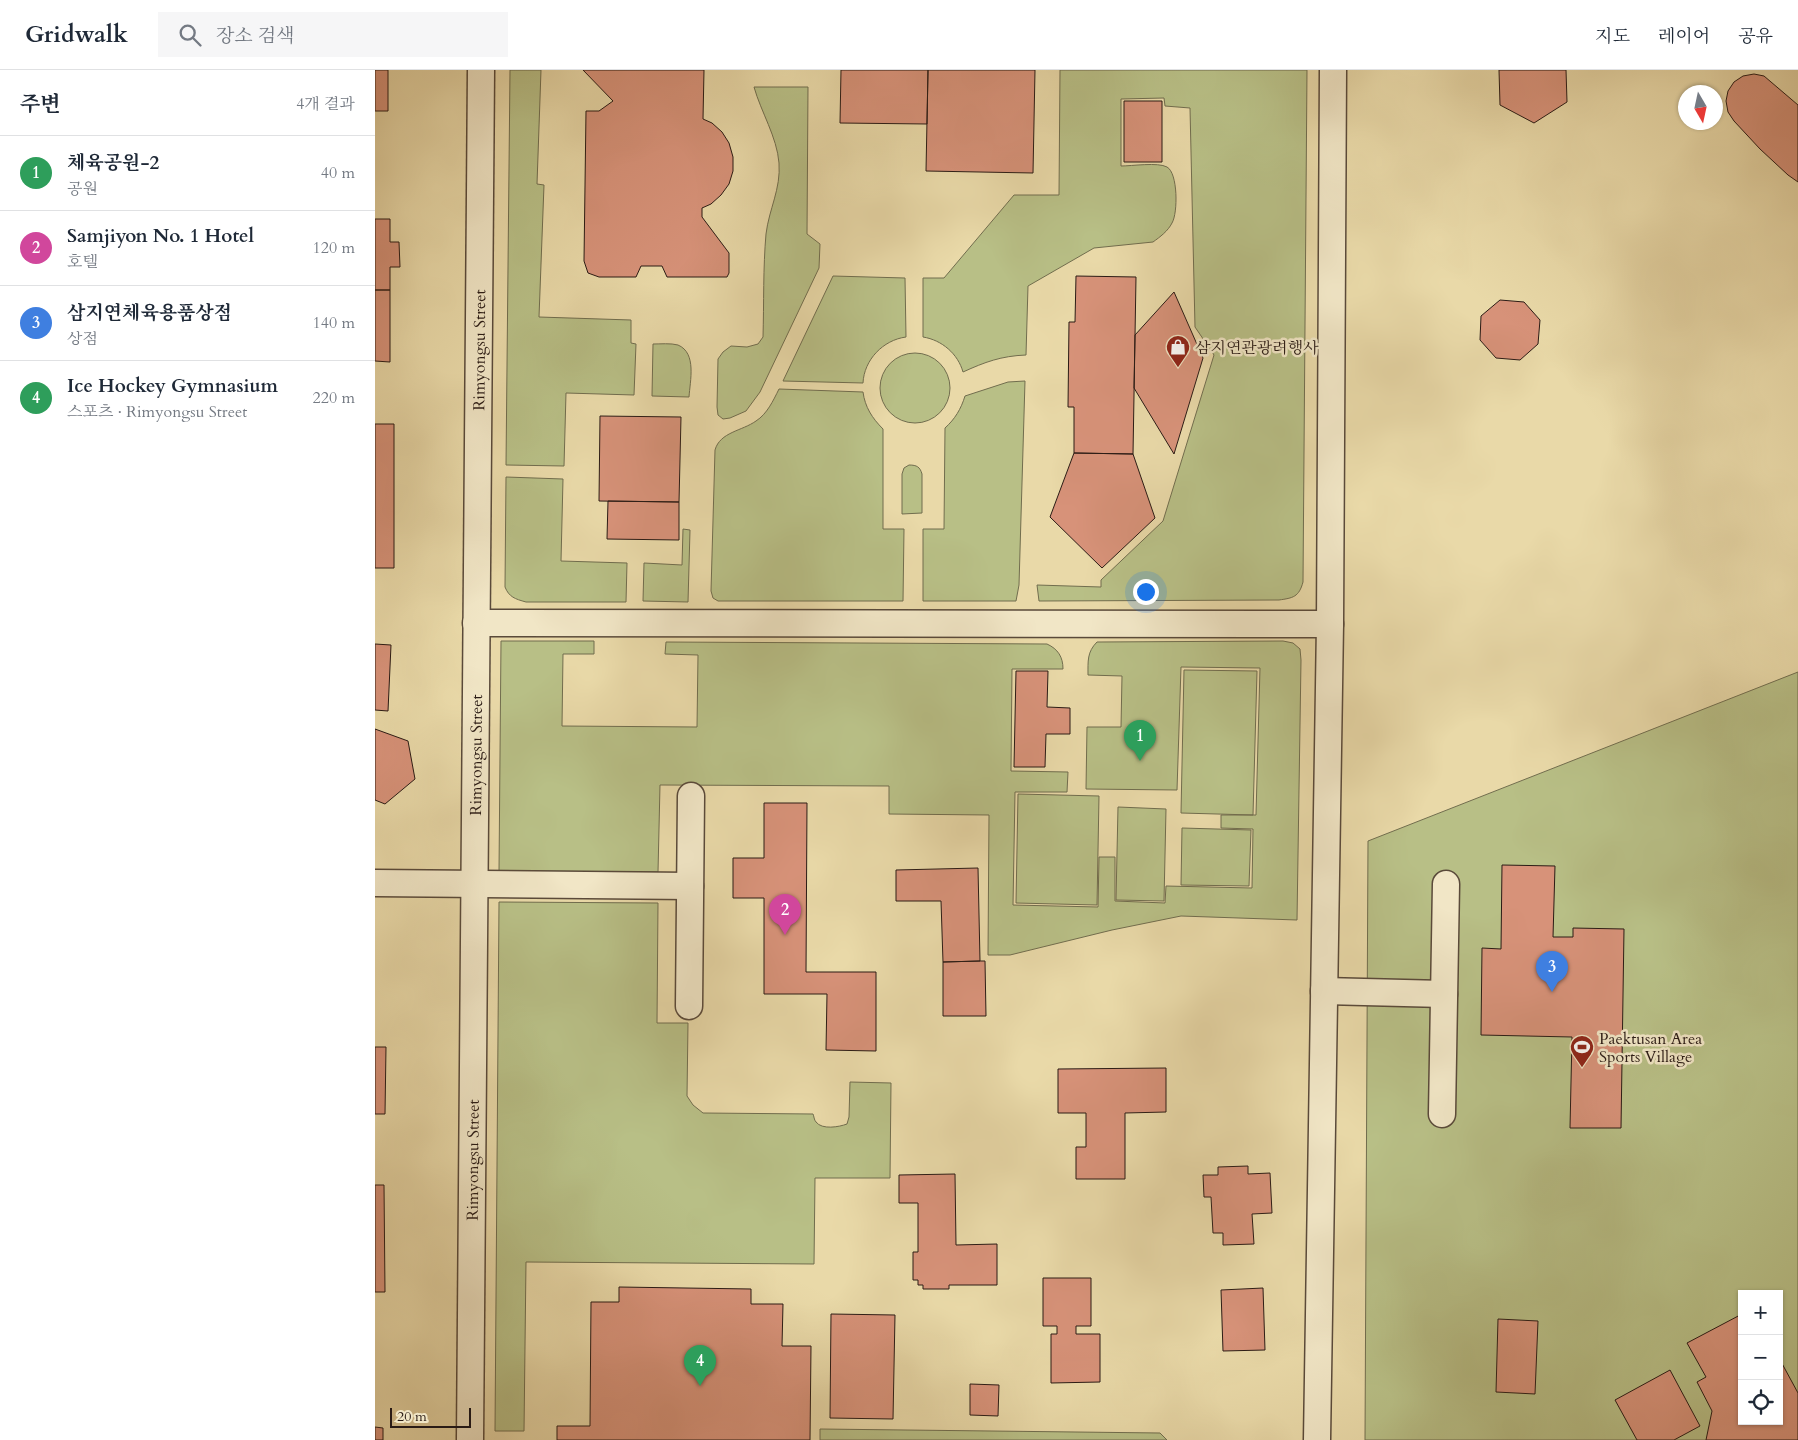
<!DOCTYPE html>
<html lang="ko">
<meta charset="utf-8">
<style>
:root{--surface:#fff;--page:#f6f6f7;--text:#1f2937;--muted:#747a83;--line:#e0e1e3;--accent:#8f2418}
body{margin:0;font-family:Cardo,"Noto Serif KR",serif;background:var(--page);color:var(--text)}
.controls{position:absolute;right:15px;bottom:15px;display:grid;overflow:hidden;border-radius:0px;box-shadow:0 1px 4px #0004}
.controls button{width:45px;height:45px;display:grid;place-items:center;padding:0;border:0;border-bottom:1px solid var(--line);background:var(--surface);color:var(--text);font:25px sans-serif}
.compass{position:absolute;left:1303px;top:15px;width:45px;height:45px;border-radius:50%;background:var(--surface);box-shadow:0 1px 4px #0004;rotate:171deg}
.scale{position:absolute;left:15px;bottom:12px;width:81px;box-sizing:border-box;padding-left:5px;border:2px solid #2a1b15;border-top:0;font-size:14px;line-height:18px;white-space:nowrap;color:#2a1b15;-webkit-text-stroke:4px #f1e6c6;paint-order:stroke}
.you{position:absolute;left:770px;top:521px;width:18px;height:18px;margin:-12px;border:4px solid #fff;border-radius:50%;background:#1a73e8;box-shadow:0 0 0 8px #1a73e833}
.badge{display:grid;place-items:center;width:32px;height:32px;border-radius:50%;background:var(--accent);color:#fff;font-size:16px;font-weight:700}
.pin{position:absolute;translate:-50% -41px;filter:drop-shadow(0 1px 2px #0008)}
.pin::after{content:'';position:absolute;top:26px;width:18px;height:15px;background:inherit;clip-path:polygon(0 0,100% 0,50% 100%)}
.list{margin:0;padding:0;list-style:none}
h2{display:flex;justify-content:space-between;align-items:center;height:65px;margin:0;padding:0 20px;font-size:21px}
h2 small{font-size:16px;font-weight:400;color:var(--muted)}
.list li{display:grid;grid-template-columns:32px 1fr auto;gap:15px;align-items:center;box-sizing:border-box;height:75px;padding:0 20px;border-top:1px solid var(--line)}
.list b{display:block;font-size:19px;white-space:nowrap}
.list p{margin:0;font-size:16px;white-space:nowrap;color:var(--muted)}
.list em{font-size:16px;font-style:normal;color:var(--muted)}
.icon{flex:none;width:28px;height:28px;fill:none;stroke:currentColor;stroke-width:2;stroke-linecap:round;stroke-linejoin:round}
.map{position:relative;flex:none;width:1423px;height:1370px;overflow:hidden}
header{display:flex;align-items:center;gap:30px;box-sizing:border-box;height:70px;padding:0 25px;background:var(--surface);border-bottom:1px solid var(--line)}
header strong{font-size:24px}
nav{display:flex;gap:28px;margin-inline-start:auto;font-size:18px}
.search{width:350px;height:45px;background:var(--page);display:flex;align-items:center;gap:12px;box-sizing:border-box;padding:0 18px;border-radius:0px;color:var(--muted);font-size:19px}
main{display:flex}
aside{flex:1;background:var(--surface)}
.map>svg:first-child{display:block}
.green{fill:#b8bf86;stroke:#716d4e;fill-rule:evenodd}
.building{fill:#d79279;stroke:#2a1b15}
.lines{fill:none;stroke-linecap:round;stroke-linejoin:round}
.minor-casing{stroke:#5a4a3a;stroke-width:29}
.minor{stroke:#f1e6c6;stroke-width:26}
.labels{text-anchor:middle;stroke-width:5;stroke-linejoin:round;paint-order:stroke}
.poi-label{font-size:16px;fill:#2a1b15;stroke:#f1e6c6;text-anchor:start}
.street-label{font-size:16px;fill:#2a1b15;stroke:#f1e6c6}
</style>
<header>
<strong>Gridwalk</strong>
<div class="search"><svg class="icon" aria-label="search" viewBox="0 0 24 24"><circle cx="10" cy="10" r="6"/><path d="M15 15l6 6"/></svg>장소 검색</div>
<nav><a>지도</a><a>레이어</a><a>공유</a></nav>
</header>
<main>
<aside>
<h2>주변<small>4개 결과</small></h2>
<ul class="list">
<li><span class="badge" style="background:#2e9e5b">1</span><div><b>체육공원-2</b><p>공원</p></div><em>40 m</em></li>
<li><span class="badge" style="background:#d1479c">2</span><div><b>Samjiyon No. 1 Hotel</b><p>호텔</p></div><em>120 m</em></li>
<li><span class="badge" style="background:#3f7fe0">3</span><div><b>삼지연체육용품상점</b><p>상점</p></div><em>140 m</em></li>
<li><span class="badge" style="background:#2e9e5b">4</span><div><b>Ice Hockey Gymnasium</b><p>스포츠 · Rimyongsu Street</p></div><em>220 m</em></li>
</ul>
</aside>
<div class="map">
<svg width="1423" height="1370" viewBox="0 0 1423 1370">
<rect width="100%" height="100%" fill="#e9d9a8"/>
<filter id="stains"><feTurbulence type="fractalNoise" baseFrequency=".004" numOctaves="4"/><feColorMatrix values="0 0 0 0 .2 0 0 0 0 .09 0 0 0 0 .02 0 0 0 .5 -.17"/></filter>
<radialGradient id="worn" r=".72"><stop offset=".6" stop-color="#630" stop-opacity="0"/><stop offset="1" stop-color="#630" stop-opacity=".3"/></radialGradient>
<!-- green -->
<path class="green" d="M135,0H166L162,114L169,115L164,247L256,250V273L261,274L259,325L191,323L189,396L131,395Z
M685,0H932L928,512C924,527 918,528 904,530L664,531L662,515L726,517V510L788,451L839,285L820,257L815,38L790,36L789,28L746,29V96C757,96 783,92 792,97C803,103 803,143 797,153C793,161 785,167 778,172L719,178L653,216L651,285C626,286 610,292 588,302C583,284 567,270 548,267V208H569L639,125H684Z
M379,17H433L432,164L445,174L444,198L385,322L371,341L355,348L348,349L343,345L342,337L343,289L348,282L356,276L372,277L383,274L388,267C389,233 388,198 391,164C394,139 406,119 404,93C402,67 386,42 379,17Z
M458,206L530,208L531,267C508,270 489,290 488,313L408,311Z
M278,274C285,274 296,273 303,275C322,283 315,311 314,327L277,326Z
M505 318a35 35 0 1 1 70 0a35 35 0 1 1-70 0Z
M650,311L644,515L641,531H548V459H569L570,358C580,349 586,339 590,326L633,312Z
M404,319L488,322C490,337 497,348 508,359V459H529L528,531H343L338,528L336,521L340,380C345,362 367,361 381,351C392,344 398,331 404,319Z
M534,395C542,395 545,397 547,404V443L527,444V404L529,398Z
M131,407L188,409L186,491L252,493L251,532H151C140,529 134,527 130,517Z
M308,459L315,460L313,532L268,531L269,493L307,495Z
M126,571H219V584H188L187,656L322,657L323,585L290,584L291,572L672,574C683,579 688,587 688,599H637L636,701L693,702L692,722H640L638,835L723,837L724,787H740V831L790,833L791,816L877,818L878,759L846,758V745H881L885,598L806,597L802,720L711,719L712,657H746L747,606L713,605C713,591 712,582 722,572L908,571L918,573L925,579L926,590L922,850L806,846L737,860L635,885H613L614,745L514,744V716L285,715L283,802L124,801Z
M809,600L882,601L878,745L806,743Z
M1423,602V1370H990L993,771ZM1367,1224H1404V1351H1367Z
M643,724L724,726L722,835L641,833Z
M743,737L791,739L789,831L741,830Z
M807,758L876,760L874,816L806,815Z
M124,832L283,833L282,953H313L312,1026L318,1035L328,1043L438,1044C439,1046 439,1050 441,1052C447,1060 464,1057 472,1054L474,1047L475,1012L516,1013L515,1108H440L439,1194L151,1192L149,1361H120Z
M445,1359L785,1363L792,1370H445Z"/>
<!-- building -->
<path class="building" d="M0,0H13V41H0Z
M208,0H329L328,49L337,53L347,62L354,73L358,87V101L354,114L346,125L336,134L327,138V147L354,183V203L352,207H292L287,196H266L261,207H224L213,203L209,191L211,41H224L238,31Z
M466,0H553L552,54L465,53Z
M553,0H660L658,103L551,101Z
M1124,0H1191L1192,32L1159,53L1125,35Z
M1379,4L1389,6L1423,35V112L1413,105L1385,79L1359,51L1353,42L1351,31L1353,21L1359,12L1368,6Z
M749,31H787V92H749Z
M0,149H15V172H24L25,197H15V220H0Z
M701,206L761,207L758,384L699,383V337H693L694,252H700Z
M0,220H15V292L0,291Z
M799,222L828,288L799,384L759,318L760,265Z
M1125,230L1149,232L1165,250L1163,274L1145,290L1121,288L1105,270L1106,246Z
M225,346L306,347L304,432L224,431Z
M0,354H19V498H0Z
M699,383L758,384L780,448L727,498L675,447Z
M233,431L304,432V470L232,469Z
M0,574L16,575L13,641L0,640Z
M641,601H673L672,637L695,638V664H671L670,697H639Z
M0,659L33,671L40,709L10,734L0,730Z
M389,733H432L431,902H501V981L451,980L452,924H389V828H358V788H389Z
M1127,795L1180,796L1178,867H1198V858L1249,859L1246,1058H1195L1197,967L1106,965L1107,878L1126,879Z
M603,798L605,891L568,892L566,831H521V800Z
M605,891H610L611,946H568V892Z
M0,977H11L10,1044H0Z
M791,998V1042L750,1043V1109H701V1077H711V1043H683V999Z
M873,1096V1104L895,1103L897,1143L877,1144L879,1174L848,1175V1163H838L836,1127H829L828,1105H843V1097Z
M580,1104L581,1175L622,1174V1215H574V1219H548V1215H543V1210H538V1182H543V1133H524V1105Z
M0,1115H9L10,1222H0Z
M668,1208H716V1256H701V1264H725V1312L676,1313V1264H682V1256H668Z
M244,1217L376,1219V1234H408L407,1276H436L435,1370H182V1356H215L216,1232H244Z
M888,1218L890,1280L848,1281L846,1220Z
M456,1244L520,1245L518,1349L455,1348Z
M1367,1244V1351H1404V1288L1423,1323V1370H1331L1337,1341L1322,1312L1331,1307L1312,1273Z
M1123,1249L1163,1251L1160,1324L1121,1322Z
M1295,1300L1325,1356L1299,1370H1262L1240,1330Z
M595,1314L624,1315L623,1346L595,1345Z
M0,1357L8,1358V1370H0Z"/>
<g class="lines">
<!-- minor casing -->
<g class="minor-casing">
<g id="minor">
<path d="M101,553L955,554"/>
<path d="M0,813L315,816"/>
<path d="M949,921L1069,924"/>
<path d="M314,936L316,726"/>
<path d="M1067,1044L1071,814"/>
<path id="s1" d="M95,1370L106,0"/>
<path d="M942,1370L955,554L958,0"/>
</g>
</g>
<!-- minor -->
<use href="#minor" class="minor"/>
</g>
<!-- icons -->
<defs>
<g id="shop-pin" transform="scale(1.25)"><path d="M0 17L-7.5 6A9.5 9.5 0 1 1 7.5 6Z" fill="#8f2418" stroke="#f1e6c6"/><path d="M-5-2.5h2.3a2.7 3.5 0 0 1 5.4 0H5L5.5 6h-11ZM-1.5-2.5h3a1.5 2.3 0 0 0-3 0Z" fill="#fff"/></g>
<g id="stadium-pin" transform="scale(1.25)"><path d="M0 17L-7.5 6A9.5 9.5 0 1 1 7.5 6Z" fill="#8f2418" stroke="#f1e6c6"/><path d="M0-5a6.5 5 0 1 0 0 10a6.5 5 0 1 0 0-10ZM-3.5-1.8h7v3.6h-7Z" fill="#fff"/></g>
</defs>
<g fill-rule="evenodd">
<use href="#shop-pin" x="803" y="277"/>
<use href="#stadium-pin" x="1207" y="977"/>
</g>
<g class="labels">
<!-- poi labels -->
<g class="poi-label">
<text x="820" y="283">삼지연관광려행사</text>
<text x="1224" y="974">Paektusan Area<tspan x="1224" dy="18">Sports Village</tspan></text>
</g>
<!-- street labels -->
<g class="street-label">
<text dy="6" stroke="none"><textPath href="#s1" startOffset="1090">Rimyongsu Street</textPath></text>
<text dy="6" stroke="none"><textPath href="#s1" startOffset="685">Rimyongsu Street</textPath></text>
<text dy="6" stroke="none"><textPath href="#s1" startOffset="280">Rimyongsu Street</textPath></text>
</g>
</g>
<rect width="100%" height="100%" filter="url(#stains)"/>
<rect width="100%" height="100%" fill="url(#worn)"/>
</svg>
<div class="controls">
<button>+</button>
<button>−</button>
<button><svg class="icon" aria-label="locate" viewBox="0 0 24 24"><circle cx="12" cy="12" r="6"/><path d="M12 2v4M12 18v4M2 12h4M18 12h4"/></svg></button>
</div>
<svg class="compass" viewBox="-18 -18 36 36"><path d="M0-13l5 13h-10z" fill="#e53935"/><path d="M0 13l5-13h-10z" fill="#747a83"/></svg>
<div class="scale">20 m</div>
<div class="you"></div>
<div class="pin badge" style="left:765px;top:691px;background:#2e9e5b">1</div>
<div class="pin badge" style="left:410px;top:865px;background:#d1479c">2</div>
<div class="pin badge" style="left:1177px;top:922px;background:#3f7fe0">3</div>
<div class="pin badge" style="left:325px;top:1316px;background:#2e9e5b">4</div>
</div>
</main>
